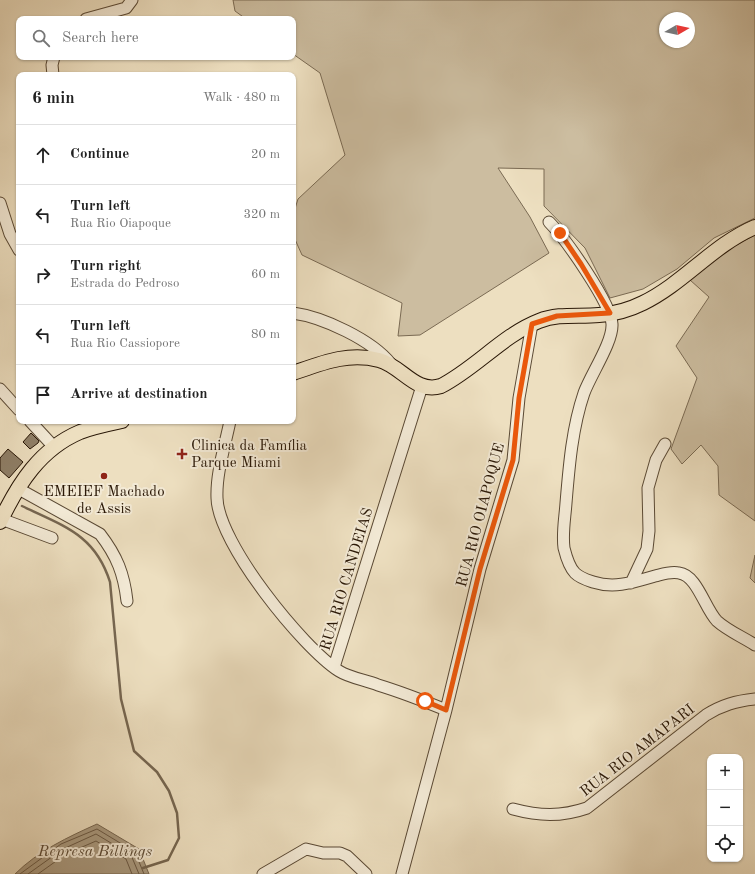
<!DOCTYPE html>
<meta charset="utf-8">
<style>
:root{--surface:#fff;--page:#f2f2f2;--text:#222;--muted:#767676;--line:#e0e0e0}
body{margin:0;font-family:"Old Standard TT",serif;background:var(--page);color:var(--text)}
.controls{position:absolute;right:12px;bottom:12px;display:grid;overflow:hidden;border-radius:8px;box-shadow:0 1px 3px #0004}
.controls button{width:36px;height:36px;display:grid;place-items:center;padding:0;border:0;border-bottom:1px solid var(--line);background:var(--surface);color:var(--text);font:20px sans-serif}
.compass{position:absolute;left:659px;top:12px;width:36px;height:36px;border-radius:50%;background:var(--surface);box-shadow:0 1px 3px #0004;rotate:81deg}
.stop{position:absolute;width:12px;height:12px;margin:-9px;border:3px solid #ea580c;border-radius:50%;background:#fff}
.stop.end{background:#ea580c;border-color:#fff;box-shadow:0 1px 4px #0008}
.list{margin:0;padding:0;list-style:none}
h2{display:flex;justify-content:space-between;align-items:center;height:52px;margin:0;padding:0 16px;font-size:17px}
h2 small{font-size:13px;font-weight:400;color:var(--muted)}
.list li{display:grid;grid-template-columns:26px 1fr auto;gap:12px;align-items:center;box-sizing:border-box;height:60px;padding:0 16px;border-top:1px solid var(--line)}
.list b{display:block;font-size:15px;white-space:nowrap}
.list p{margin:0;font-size:13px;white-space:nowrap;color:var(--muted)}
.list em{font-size:13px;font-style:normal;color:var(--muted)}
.icon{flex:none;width:22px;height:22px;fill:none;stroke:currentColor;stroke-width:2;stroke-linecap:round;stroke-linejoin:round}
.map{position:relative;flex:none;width:755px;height:874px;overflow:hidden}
.search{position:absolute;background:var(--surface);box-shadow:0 1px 3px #0004;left:16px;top:16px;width:280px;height:44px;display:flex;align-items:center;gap:10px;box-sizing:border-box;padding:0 14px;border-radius:8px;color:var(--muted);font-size:15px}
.panel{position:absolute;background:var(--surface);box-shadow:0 1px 3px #0004;left:16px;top:72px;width:280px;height:352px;border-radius:8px}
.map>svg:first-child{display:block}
.green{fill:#ccbda0;stroke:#7a6a53;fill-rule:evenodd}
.water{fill:#aa9b81;stroke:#766650}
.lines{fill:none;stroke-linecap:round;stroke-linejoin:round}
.shore{stroke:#6a5944;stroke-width:1}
.stream{stroke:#766650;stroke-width:2.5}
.building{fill:#8f7f67;stroke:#291706}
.minor-casing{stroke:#5a4934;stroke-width:13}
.major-casing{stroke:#291706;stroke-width:16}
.minor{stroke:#f3ead6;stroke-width:11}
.major{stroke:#eddfc0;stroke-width:14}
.route{stroke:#ea580c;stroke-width:5}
.poi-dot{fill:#8f2418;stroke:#f3ead6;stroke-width:1.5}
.labels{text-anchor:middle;stroke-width:4;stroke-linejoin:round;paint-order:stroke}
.poi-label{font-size:15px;fill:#291706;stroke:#f3ead6;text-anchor:start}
.street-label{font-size:15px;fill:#291706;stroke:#f3ead6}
.water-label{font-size:16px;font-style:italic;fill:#5d4c37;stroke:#f3ead6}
</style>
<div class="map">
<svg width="755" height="874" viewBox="0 0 755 874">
<rect width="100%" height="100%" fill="#eddfc0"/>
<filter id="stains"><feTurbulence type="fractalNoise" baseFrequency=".005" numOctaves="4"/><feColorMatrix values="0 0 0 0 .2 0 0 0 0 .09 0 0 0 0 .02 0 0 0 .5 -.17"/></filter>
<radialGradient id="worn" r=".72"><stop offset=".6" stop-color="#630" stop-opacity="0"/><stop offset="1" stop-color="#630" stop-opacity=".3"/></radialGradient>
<!-- green -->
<path class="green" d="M233,0H755V218L714,238L677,269L643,289L610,298L585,248L544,206V169L498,168L530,217L549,253L420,335L398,336L402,303L302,255L293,235V215L298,199L345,155L320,73L293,54V19H246L235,11ZM665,18H689V42H665Z
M755,235V521L719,495L718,466L701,445L682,464L671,449L697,378L676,346L709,297L690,280L727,250Z
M755,555V583L750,578Z"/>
<!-- water -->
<path class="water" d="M97,824L139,849L149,874H15C38,851 68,837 97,824Z"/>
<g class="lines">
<!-- shore -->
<path class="shore" d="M20,874L61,844L97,829L135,852L144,874
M28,874L63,849L96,834L131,855L139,874
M38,874L66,854L96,841L126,859L132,874"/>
<!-- stream -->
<path class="stream" d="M22,506C63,526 95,534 110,582L121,699L134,751L157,772L169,791L177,813L179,838L168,860L143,868"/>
</g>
<!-- building -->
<path class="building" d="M31,433L39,441L38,443L30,449L23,442Z
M8,449L23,462L9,478L0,470V458Z"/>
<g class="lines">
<!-- minor casing -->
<g class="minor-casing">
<path id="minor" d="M86,19L126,8L132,0
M53,75L52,65L54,57
M0,203L10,234L19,250
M549,222C565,238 611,303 612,324C613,342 591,374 584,393C572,428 569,467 566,503C565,518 562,533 564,548C566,556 569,567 575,573C580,578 587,580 593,582C615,589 634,582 655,576C663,574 671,571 679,573C697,575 705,609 717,621C728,631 743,637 755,645
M293,313C323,317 372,340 391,364
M0,389L19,410
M30,421L54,447
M230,421C225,446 216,473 217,498C218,543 302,647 339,671C350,678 366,680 378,685C401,692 424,701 446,710
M17,488L100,534C117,556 124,574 127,601
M1,519L52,538
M631,583L647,549L649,531L648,488L656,460L665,444
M334,667L422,386
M513,809C539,816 561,817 587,808L706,715C722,705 736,701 755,699
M263,874L306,849L323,853H340L347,856L366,874
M402,874L446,710L480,569L513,460L519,398L532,324"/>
</g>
<!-- major casing -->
<g class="major-casing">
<path id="major" d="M293,373C322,363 348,352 379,360C402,366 415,394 441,386C476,368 503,335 539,321C559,313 579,317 599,315C614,314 629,310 643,303C684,283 713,245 755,227
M0,522C18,484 40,449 80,432C93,427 108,424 122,421"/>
</g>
<!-- minor -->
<use href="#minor" class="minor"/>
<!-- major -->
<use href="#major" class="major"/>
</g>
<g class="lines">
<!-- route -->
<path class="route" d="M425,701L446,710L480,569L513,460L519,398L532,324L557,316L610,313L581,264L560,233"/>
</g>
<!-- markers -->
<g class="poi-dot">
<path d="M180 448h4v4h4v4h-4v4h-4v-4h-4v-4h4z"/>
<circle cx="104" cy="476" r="4"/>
</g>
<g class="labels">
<!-- poi labels -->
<g class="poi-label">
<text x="191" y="450">Clinica da Família<tspan x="191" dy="17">Parque Miami</tspan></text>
<text x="104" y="496" text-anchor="middle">EMEIEF Machado<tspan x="104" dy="17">de Assis</tspan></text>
</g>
<!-- street labels -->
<g class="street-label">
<text transform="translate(480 515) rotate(-75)" y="5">RUA RIO OIAPOQUE</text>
<text transform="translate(346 579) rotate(-73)" y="5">RUA RIO CANDEIAS</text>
<text transform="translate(637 750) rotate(-38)" y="5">RUA RIO AMAPARI</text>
</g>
<!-- water labels -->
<g class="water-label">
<text x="95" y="856">Represa Billings</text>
</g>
</g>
<rect width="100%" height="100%" filter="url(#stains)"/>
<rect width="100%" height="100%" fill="url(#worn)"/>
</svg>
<div class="controls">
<button>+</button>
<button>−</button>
<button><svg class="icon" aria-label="locate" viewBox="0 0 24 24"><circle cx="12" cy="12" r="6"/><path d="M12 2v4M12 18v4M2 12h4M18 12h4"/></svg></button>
</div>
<svg class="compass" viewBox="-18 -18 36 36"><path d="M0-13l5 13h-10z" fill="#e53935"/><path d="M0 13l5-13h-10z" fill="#767676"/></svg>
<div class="stop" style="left:425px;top:701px"></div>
<div class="stop end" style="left:560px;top:233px"></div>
<div class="search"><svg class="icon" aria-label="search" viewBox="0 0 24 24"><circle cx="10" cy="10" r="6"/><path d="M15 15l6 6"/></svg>Search here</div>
<section class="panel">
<h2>6 min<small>Walk · 480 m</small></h2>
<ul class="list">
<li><svg class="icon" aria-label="ahead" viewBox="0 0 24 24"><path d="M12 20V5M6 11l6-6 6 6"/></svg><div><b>Continue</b></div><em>20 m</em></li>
<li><svg class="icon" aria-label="left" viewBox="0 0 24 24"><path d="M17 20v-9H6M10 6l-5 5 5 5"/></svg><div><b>Turn left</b><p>Rua Rio Oiapoque</p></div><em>320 m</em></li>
<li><svg class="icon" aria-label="right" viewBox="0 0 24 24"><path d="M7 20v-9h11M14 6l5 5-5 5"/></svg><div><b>Turn right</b><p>Estrada do Pedroso</p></div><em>60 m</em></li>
<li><svg class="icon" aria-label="left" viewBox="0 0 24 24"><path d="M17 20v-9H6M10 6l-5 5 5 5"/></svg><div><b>Turn left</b><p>Rua Rio Cassiopore</p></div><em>80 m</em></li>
<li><svg class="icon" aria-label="arrive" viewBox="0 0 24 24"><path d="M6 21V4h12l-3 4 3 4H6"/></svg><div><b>Arrive at destination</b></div></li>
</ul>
</section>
</div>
